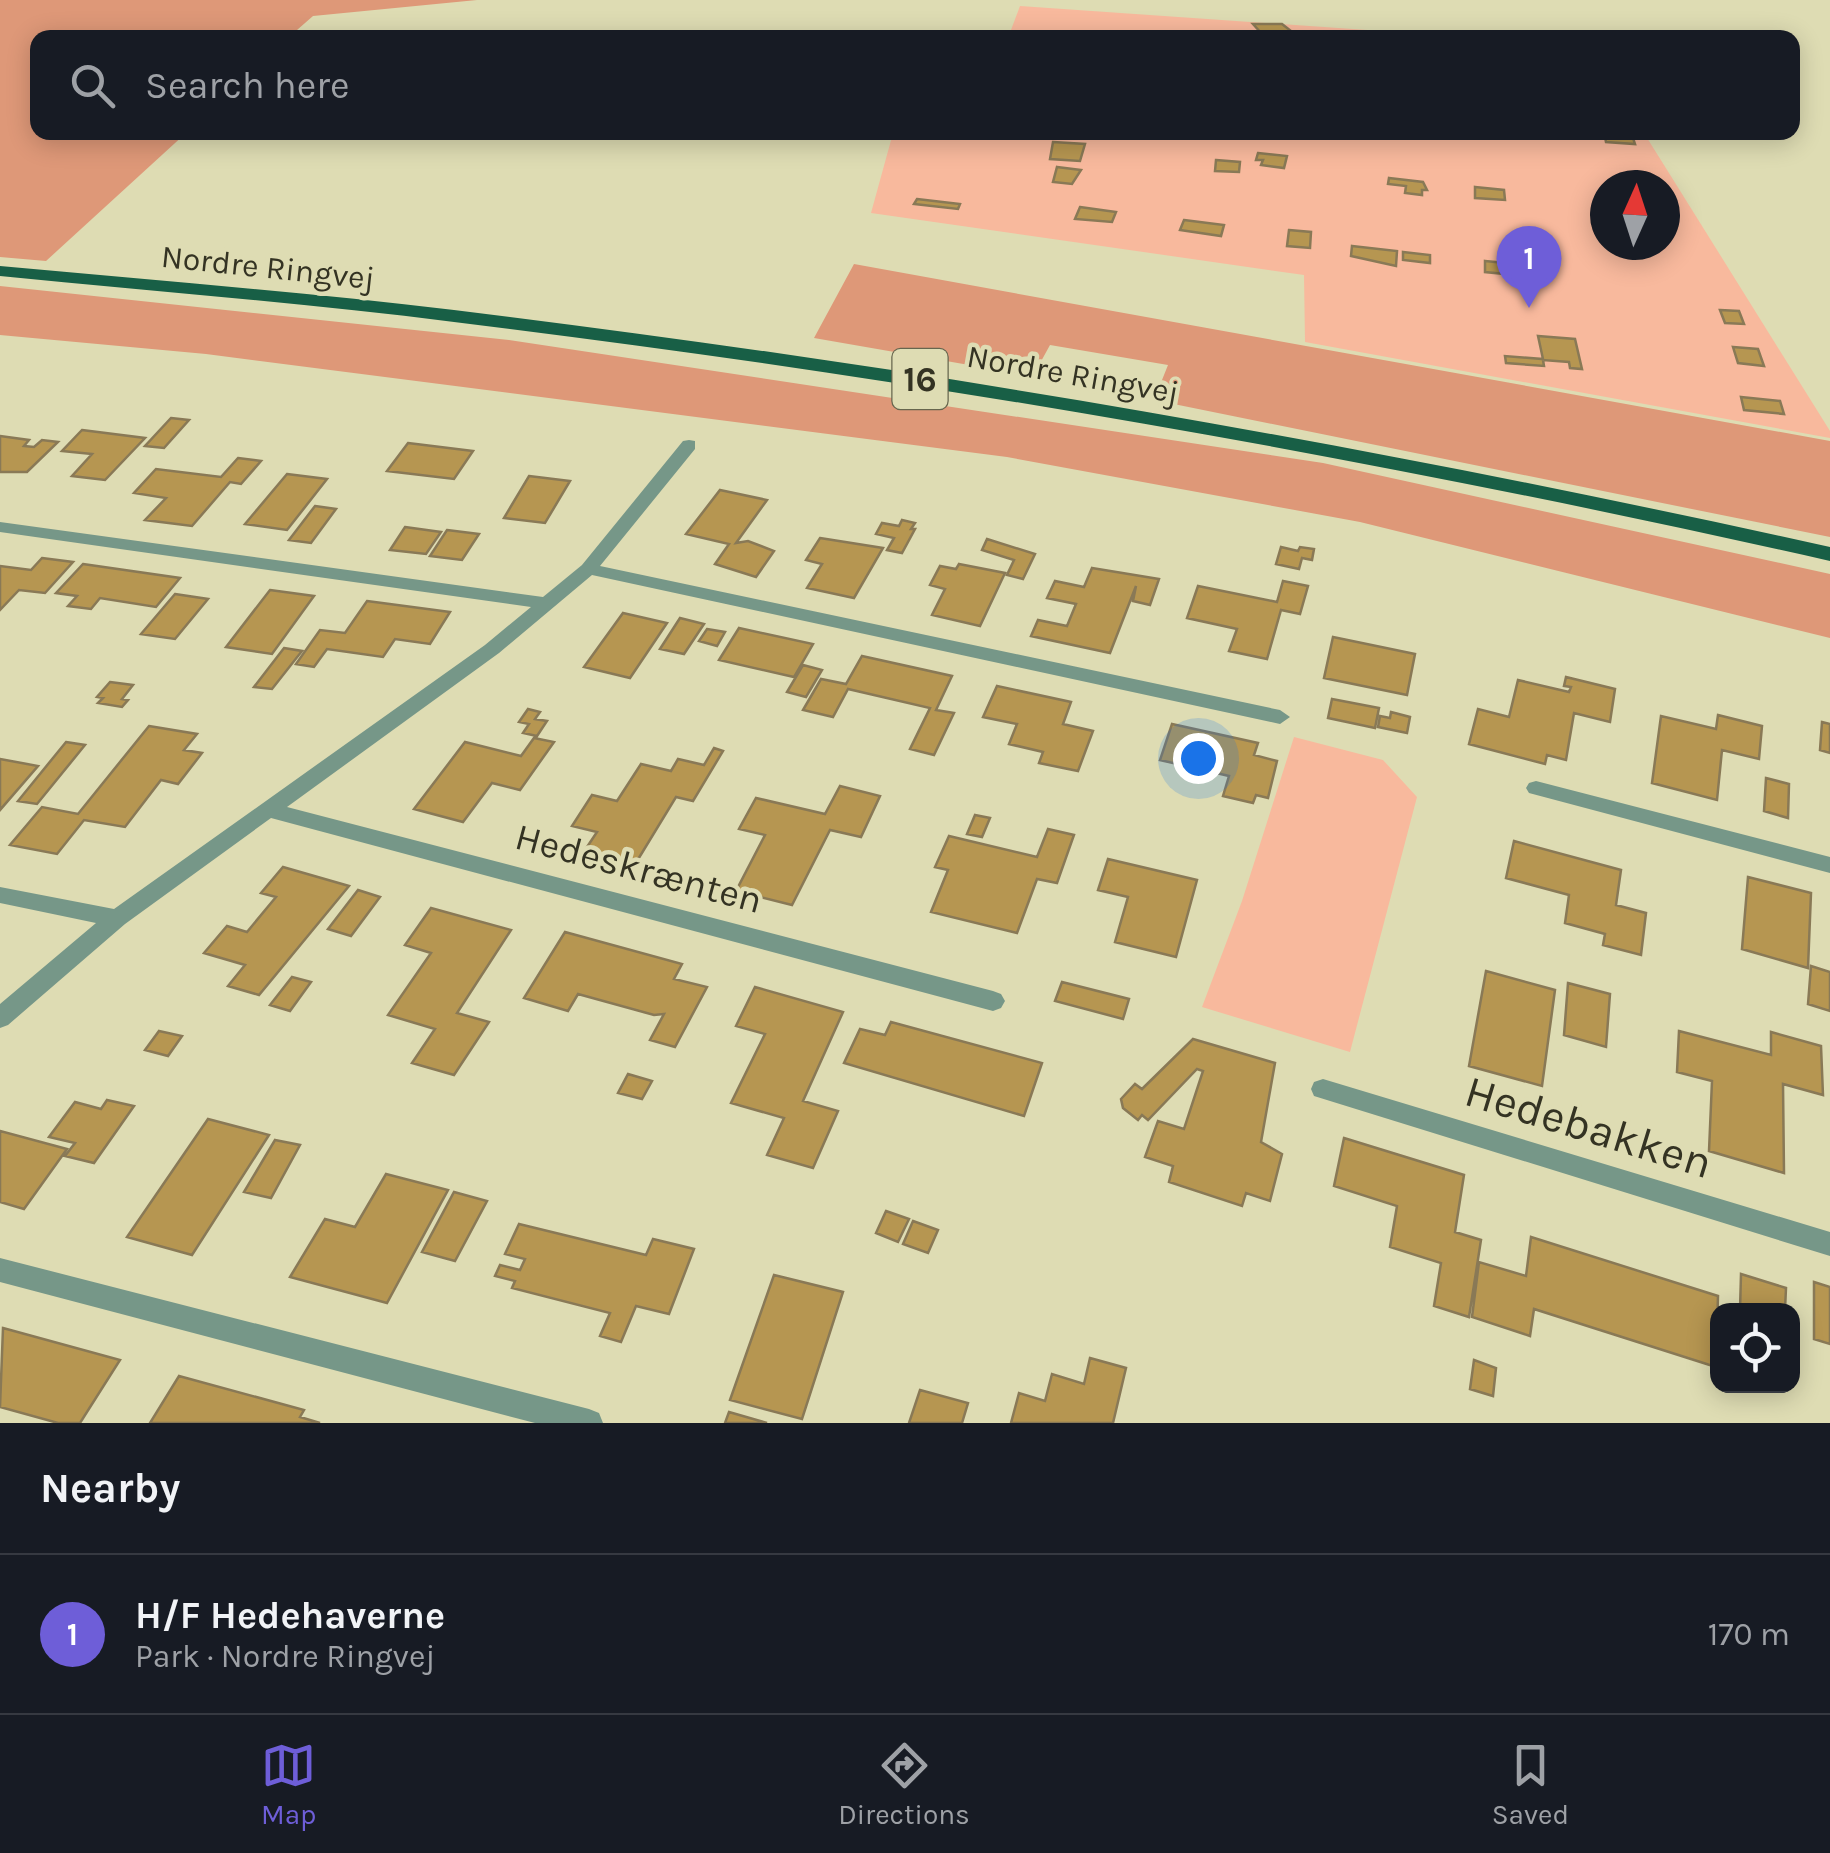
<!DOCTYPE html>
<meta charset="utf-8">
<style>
:root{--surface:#171b24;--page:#20242c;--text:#f1f3f6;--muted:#9ea1a6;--line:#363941;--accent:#6e5ed8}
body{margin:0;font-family:Karla,sans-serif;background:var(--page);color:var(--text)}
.controls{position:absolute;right:30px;bottom:30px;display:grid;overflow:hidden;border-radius:20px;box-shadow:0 5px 25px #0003}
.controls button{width:90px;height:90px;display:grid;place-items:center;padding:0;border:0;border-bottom:2px solid var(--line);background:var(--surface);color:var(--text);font:50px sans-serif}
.compass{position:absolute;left:1590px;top:170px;width:90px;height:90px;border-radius:50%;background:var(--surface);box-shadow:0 5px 25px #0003;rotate:3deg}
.you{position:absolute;left:1198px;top:758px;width:35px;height:35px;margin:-25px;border:8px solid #fff;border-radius:50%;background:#1a73e8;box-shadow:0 0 0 15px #1a73e833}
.badge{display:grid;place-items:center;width:65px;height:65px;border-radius:50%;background:var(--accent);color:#fff;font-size:32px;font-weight:700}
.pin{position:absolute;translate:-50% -82px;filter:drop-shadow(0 2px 5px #0008)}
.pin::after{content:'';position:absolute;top:52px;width:35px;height:30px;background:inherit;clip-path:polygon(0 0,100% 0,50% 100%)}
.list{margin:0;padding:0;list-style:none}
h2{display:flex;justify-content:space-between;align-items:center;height:130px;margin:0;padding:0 40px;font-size:42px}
h2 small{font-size:32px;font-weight:400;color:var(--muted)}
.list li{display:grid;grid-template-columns:65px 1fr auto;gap:30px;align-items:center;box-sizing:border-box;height:160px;padding:0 40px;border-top:2px solid var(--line)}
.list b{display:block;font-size:38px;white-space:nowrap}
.list p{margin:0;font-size:32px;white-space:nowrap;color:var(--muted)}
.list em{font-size:32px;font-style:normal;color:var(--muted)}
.icon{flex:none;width:55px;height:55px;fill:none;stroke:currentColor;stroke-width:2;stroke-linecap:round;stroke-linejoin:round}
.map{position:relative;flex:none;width:1830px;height:1423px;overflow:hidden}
.search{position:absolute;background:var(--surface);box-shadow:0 5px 25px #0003;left:30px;right:30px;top:30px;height:110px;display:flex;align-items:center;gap:25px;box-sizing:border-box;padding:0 35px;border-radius:20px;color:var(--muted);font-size:38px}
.sheet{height:290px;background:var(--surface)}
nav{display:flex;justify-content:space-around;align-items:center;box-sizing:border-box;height:140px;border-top:2px solid var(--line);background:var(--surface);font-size:28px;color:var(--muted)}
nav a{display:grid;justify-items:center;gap:5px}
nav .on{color:var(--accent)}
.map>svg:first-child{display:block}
.green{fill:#f8b99d;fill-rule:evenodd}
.forest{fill:#de9878}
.building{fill:#b69651;stroke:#897956;stroke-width:2.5}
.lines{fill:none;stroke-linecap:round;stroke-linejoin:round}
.minor{fill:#769788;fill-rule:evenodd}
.primary{fill:#185f46;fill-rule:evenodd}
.labels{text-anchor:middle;stroke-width:9;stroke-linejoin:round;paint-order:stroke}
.far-street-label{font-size:32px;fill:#343323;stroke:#dedcb3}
.shield{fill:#dedcb3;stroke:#67664e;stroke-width:2.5}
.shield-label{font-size:35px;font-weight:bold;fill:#343323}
.street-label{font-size:38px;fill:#343323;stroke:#dedcb3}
.near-street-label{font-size:45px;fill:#343323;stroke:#dedcb3}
</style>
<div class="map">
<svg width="1830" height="1423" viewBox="0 0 1830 1423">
<rect width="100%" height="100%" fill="#dedcb3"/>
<!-- green -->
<path class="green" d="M1020,6L1468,37L1008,38Z
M893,133H1644L1830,431V438L1305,342L1304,275L871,213ZM1605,185H1665V245H1605Z
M1294,737L1383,760L1417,797L1350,1052L1202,1007L1242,901Z"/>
<!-- forest -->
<path class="forest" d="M0,0H477L313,16L289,37L38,38V132L186,133L46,261L0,257Z
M854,264L1830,441V537L1154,400L1168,365L1050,345L1033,376L814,338Z
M0,286L509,340L1323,463L1830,574V638L1360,522L1007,457L206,354L0,335Z"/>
<!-- building -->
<path class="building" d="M1253,24H1282L1291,31L1262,34Z
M1604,132H1631L1635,144L1606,142Z
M1053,142L1085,144L1080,161L1050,159Z
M1258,153L1287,156L1284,168L1261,165L1263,160H1256Z
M1216,160L1240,162L1239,172L1215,171Z
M1057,167L1081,170L1072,184L1053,182Z
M1389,178L1423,182L1427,190H1422V195L1405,193L1406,186L1388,184Z
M1475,187L1504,190L1505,200L1475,198Z
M917,199L960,204L958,209L914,204Z
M1080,207L1116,212L1112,222L1075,219Z
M1184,220L1224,225L1221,236L1180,230Z
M1289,230L1311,232L1310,248L1287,246Z
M1352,246L1397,251L1396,266L1351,256Z
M1403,252L1430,255V263L1403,260Z
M1485,261L1516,264V275L1485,272Z
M1720,310L1739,311L1744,324L1725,323Z
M1538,336L1575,339L1582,369L1570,368L1569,362L1543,360L1544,366L1506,363L1505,356L1543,359Z
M1733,347L1758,349L1764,366L1738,363Z
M1741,397L1780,401L1784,414L1744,410Z
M171,418L189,420L164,448L145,446Z
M82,430L145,438L105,480L72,476L92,454L62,451Z
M0,436L29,440L24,446L34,447L42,440L58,442L27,472H0Z
M408,443L473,451L454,479L387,471Z
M238,458L261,461L241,484L230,482L192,526L145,520L166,498L134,493L156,469L221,477Z
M287,474L327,479L287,530L245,524Z
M529,476L570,481L545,523L504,518Z
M720,490L767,500L736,543L748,541L774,551L756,577L715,564L729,544L686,534Z
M315,506L336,509L311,543L289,540Z
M902,520L915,523L911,529H915L902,553L887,550L894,538L876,534L882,523L899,526Z
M405,527L441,532L426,554L390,550Z
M447,530L479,534L462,560L430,556Z
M820,538L883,548L854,598L807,588L822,564L806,560Z
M987,539L1035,554L1023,579L1007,575L1014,560L982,550Z
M1281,547L1298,551L1300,547L1314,549L1312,560L1302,558L1299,569L1276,564Z
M42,558L73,562L45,593L19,590L0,610V566L31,570Z
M83,564L180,578L156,607L100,598L91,609L68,606L77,596L56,593Z
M959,564L1005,573L980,626L932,615L945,589L930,585L940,566L956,569Z
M1092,568L1159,579L1150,605L1133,601L1136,586L1110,653L1031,636L1038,620L1067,626L1076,604L1047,598L1055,581L1084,587Z
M1283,581L1308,586L1300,614L1281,610L1267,659L1229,651L1237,629L1187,618L1198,586L1277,602Z
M270,590L314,596L272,654L226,647Z
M175,594L208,599L175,639L141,634Z
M367,601L450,612L430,644L395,639L383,657L327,649L314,667L296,664L320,630L345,633Z
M623,613L667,623L630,678L584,667Z
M680,618L704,624L684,654L660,649Z
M739,628L813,644L794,677L719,660Z
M707,629L725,632L717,646L699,641Z
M1333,637L1415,654L1407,695L1324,678Z
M284,648L302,651L272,689L254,687Z
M862,656L952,676L936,710L954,713L934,755L910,749L930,708L848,689L833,717L803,710L821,679L846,684Z
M803,665L822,670L806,697L787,692Z
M1566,677L1615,689L1610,722L1574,713L1566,760L1547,755L1545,764L1469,744L1478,709L1509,717L1518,680L1569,692L1571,687L1564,686Z
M110,682L133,685L122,699L128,700L122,707L98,703L103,698L97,697Z
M997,686L1071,702L1063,724L1093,731L1078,771L1039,763L1043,752L1009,744L1017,724L983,717Z
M1332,699L1379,708L1375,728L1328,718Z
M528,709L540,712L535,719L547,721L537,736L523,733L529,724L519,722Z
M1391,712L1410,717L1407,733L1378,727L1380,716L1390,718Z
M1718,715L1762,726L1759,759L1722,750L1717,800L1652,783L1661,716L1716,729Z
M1822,722L1830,724V753L1820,750Z
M1172,724L1258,743L1254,755L1277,761L1268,798L1256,795L1253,803L1223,796L1229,776L1160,760Z
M149,726L197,734L184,750L202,753L178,784L161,780L125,827L84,820L57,854L10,845L42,807L78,814Z
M534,738L554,742L520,790L492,783L463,822L414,809L465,742L521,756Z
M66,742L85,745L37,804L18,801Z
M714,748L723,751L693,801L676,797L634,866L583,853L597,832L572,826L592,795L617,801L641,764L671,771L678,759L704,765Z
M0,759L38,766L0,810Z
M1766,778L1789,784L1788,818L1764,811Z
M840,786L880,796L861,837L830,830L792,905L736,891L765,835L739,829L756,798L825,814Z
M975,815L990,818L982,837L967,834Z
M1048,829L1074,835L1057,883L1037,879L1017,933L931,912L948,870L935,867L949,836L1037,857Z
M1514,841L1621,870L1616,905L1646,913L1641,955L1603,945L1605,934L1565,923L1569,895L1506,878Z
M1108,859L1197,880L1176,957L1115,942L1128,897L1098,890Z
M283,867L349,886L259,995L228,986L245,965L204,953L227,926L247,932L276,897L261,893Z
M1748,877L1811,893L1808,968L1742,949Z
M358,890L380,897L351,936L328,929Z
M431,908L511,930L457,1013L489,1022L454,1075L412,1063L435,1029L388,1015L431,953L405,945Z
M565,932L682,964L674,979L707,987L675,1047L650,1040L664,1014L654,1015L578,994L568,1011L524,998Z
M1811,966L1830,972V1011L1808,1004Z
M1486,971L1555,990L1542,1086L1469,1066Z
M292,977L311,982L290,1011L270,1005Z
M1062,982L1129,999L1123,1019L1055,1001Z
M1568,983L1610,994L1606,1047L1564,1035Z
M755,987L843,1012L803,1101L838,1111L813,1168L767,1155L784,1118L731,1103L765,1034L736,1026Z
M891,1022L1042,1063L1024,1116L844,1063L860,1029L885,1035Z
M159,1031L182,1036L168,1056L145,1050Z
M1679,1031L1771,1055V1032L1821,1046L1823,1095L1783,1084L1784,1173L1709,1151L1712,1081L1677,1072Z
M1193,1039L1275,1063L1261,1142L1282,1154L1270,1201L1246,1193L1242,1206L1169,1182L1173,1166L1145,1157L1158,1121L1184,1129L1203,1071L1197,1069L1148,1120L1142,1115L1138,1120L1123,1108L1121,1099L1135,1084L1142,1089Z
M628,1074L652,1081L642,1099L618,1093Z
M107,1100L134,1106L94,1163L65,1156L75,1143L49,1137L75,1102L101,1109Z
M208,1119L269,1135L192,1255L127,1237Z
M0,1131L67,1149L24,1209L0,1202Z
M1344,1138L1464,1175L1455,1232L1481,1240L1469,1317L1434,1306L1441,1263L1390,1247L1397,1206L1334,1186Z
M275,1140L300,1145L271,1198L244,1192Z
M386,1174L448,1190L387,1303L290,1277L325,1219L355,1227Z
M454,1192L487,1201L455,1261L422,1252Z
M886,1211L909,1219L898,1242L876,1233Z
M913,1221L938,1230L928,1253L903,1244Z
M519,1224L646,1255L653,1239L694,1249L669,1314L636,1306L621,1342L600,1336L610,1313L512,1288L515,1281L495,1276L500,1265L520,1270L525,1259L505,1254Z
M1531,1237L1718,1296L1716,1367L1534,1309L1530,1336L1472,1317L1479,1262L1526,1276Z
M1741,1274L1786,1288L1785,1310H1740Z
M774,1275L843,1292L802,1419L730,1400Z
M1814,1282L1830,1287V1344L1814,1339Z
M3,1328L120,1360L80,1423H58L0,1407Z
M1090,1358L1126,1368L1113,1423H1011L1019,1393L1045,1401L1052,1374L1084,1384Z
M1474,1360L1496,1368L1493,1396L1470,1389Z
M179,1376L304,1410L300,1417L320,1423H150Z
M920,1390L968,1403L962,1423H909Z
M729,1412L767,1423H725Z"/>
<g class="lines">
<!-- minor -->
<path class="minor" d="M689,440L695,441V449L600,566L1280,710L1290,717L1280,724L592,575L499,653L287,807L993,991L1001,994L1005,1001L1001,1008L993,1011L271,818L125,924L8,1025L0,1028V1004L96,923L0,903V887L114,909L485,645L531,607L0,532V522L543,597L582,565L683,441Z
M1536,781L1830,857V873L1529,793L1526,788L1529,783Z
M1323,1079L1830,1232V1256L1314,1096L1311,1089L1314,1082Z
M0,1258L589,1409L599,1413L603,1423H535L0,1282Z"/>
<!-- primary -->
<path class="primary" d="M0,266C151,280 303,292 454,310C917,366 1375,446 1830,547V561C1375,458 917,378 454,322C303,303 151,291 0,276Z"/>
</g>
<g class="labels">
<!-- far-street labels -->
<g class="far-street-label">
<text transform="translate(268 267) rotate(6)" y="11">Nordre Ringvej</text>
<text transform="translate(1073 374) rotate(10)" y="11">Nordre Ringvej</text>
</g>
<!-- shield labels -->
<rect class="shield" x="892.5" y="349" width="55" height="60" rx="8"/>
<g class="shield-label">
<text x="920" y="391">16</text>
</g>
<!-- street labels -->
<g class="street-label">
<text transform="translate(639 868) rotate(15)" y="13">Hedeskrænten</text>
</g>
<!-- near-street labels -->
<g class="near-street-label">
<text transform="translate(1589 1126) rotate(17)" y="16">Hedebakken</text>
</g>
</g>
</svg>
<div class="controls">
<button><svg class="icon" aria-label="locate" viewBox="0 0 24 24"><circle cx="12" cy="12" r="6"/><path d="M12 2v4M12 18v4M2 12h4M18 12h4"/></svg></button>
</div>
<svg class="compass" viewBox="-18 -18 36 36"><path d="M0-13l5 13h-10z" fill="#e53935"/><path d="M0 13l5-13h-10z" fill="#9ea1a6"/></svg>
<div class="you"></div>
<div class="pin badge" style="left:1529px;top:308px">1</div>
<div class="search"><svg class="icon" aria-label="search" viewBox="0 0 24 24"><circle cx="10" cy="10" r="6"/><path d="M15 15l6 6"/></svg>Search here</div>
</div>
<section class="sheet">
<h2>Nearby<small></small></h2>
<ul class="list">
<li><span class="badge">1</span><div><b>H/F Hedehaverne</b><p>Park · Nordre Ringvej</p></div><em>170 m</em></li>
</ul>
</section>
<nav>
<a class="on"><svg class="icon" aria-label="map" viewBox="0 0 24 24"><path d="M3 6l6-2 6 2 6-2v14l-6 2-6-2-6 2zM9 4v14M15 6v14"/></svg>Map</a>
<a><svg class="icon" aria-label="directions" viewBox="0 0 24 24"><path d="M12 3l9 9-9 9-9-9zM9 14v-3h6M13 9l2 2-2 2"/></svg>Directions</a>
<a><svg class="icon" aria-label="saved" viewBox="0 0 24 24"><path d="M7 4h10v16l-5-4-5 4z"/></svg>Saved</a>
</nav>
